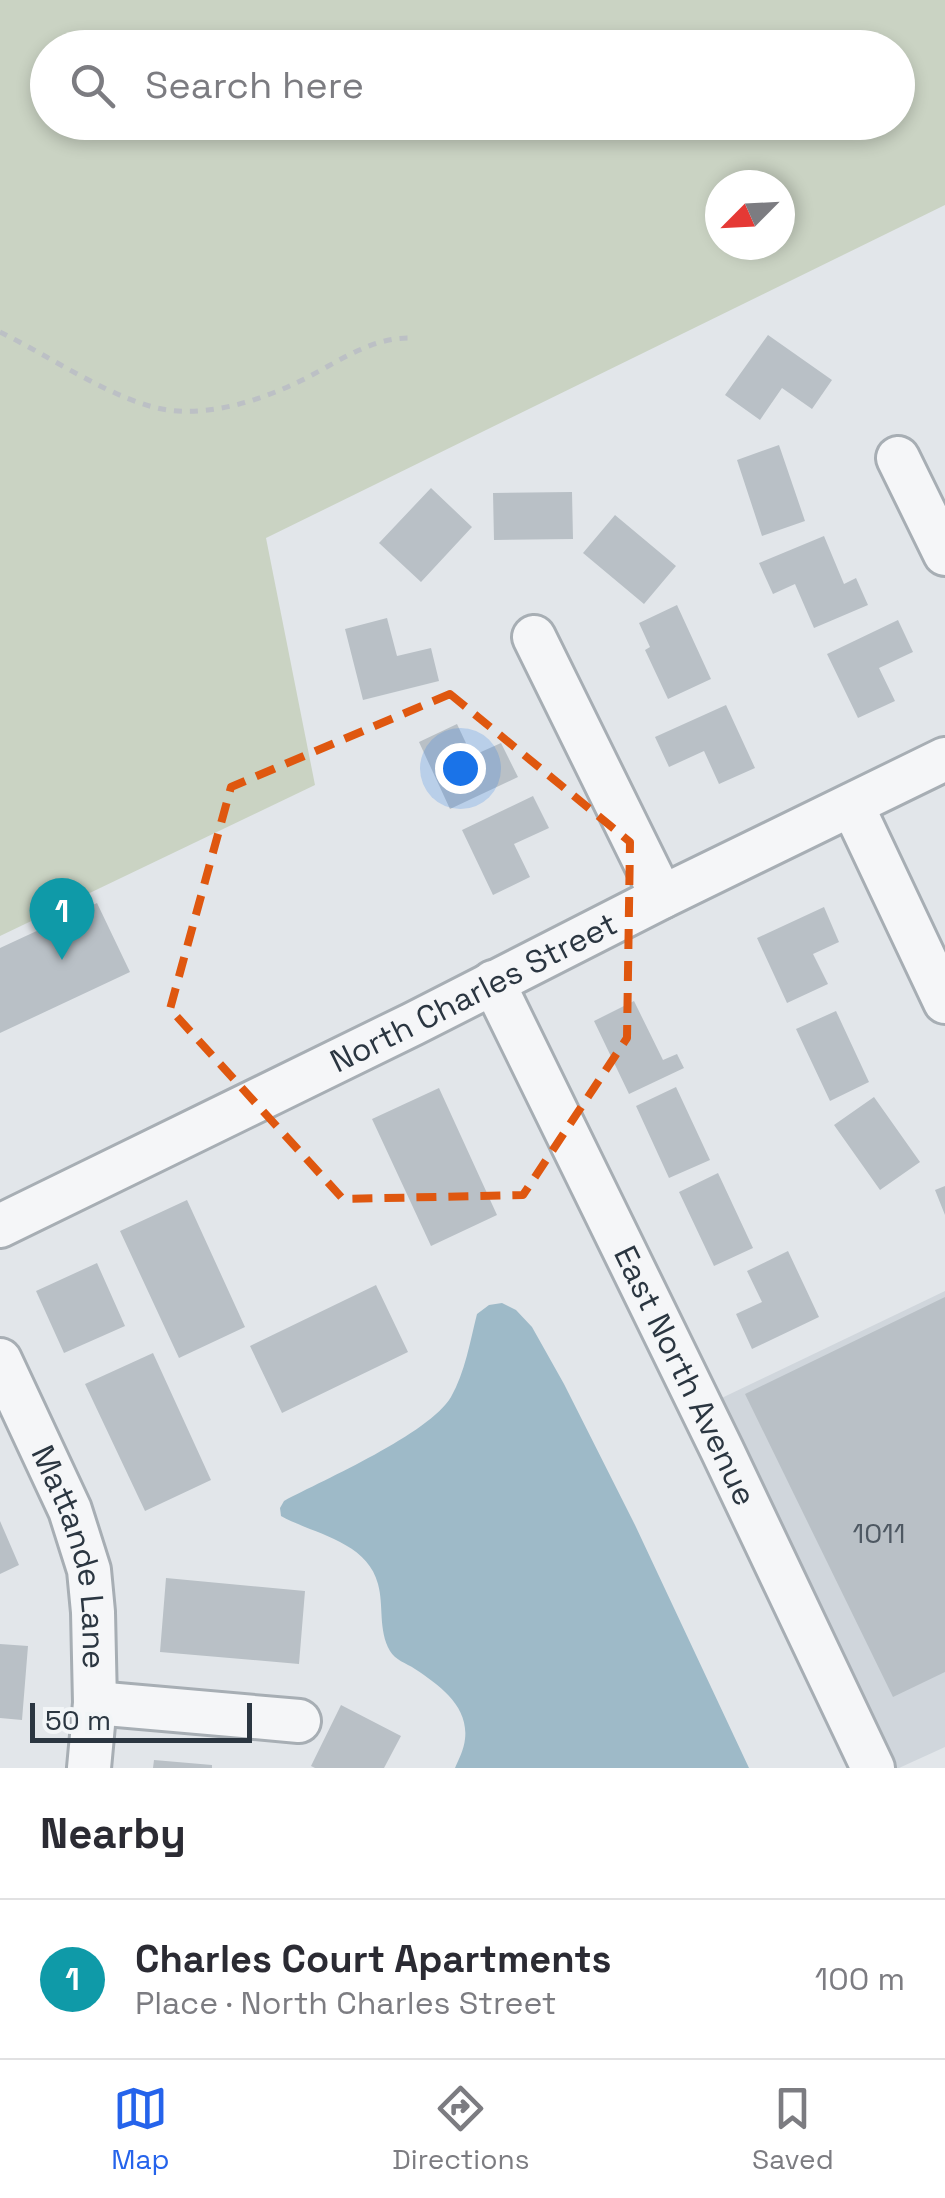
<!DOCTYPE html>
<meta charset="utf-8">
<style>
:root{--surface:#fff;--page:#f2f2f3;--text:#2b2b33;--muted:#7c7c81;--line:#e1e1e2;--accent:#2563eb}
body{margin:0;font-family:"Space Grotesk",sans-serif;background:var(--page);color:var(--text)}
.compass{position:absolute;left:705px;top:170px;width:90px;height:90px;border-radius:50%;background:var(--surface);box-shadow:0 5px 15px #0003;rotate:246deg}
.scale{position:absolute;left:30px;bottom:25px;width:222px;box-sizing:border-box;padding-left:10px;border:5px solid #2b3641;border-top:0;font-size:28px;line-height:35px;white-space:nowrap;color:#2b3641;-webkit-text-stroke:8px #f2f5f7;paint-order:stroke}
.you{position:absolute;left:460px;top:768px;width:35px;height:35px;margin:-25px;border:8px solid #fff;border-radius:50%;background:#1a73e8;box-shadow:0 0 0 15px #1a73e833}
.badge{display:grid;place-items:center;width:65px;height:65px;border-radius:50%;background:var(--accent);color:#fff;font-size:32px;font-weight:700}
.pin{position:absolute;translate:-50% -82px;filter:drop-shadow(0 2px 5px #0008)}
.pin::after{content:'';position:absolute;top:52px;width:35px;height:30px;background:inherit;clip-path:polygon(0 0,100% 0,50% 100%)}
.list{margin:0;padding:0;list-style:none}
h2{display:flex;justify-content:space-between;align-items:center;height:130px;margin:0;padding:0 40px;font-size:42px}
h2 small{font-size:32px;font-weight:400;color:var(--muted)}
.list li{display:grid;grid-template-columns:65px 1fr auto;gap:30px;align-items:center;box-sizing:border-box;height:160px;padding:0 40px;border-top:2px solid var(--line)}
.list b{display:block;font-size:38px;white-space:nowrap}
.list p{margin:0;font-size:32px;white-space:nowrap;color:var(--muted)}
.list em{font-size:32px;font-style:normal;color:var(--muted)}
.icon{flex:none;width:55px;height:55px;fill:none;stroke:currentColor;stroke-width:2;stroke-linecap:round;stroke-linejoin:round}
.map{position:relative;flex:none;width:945px;height:1768px;overflow:hidden}
.search{position:absolute;background:var(--surface);box-shadow:0 5px 15px #0003;left:30px;right:30px;top:30px;height:110px;display:flex;align-items:center;gap:25px;box-sizing:border-box;padding:0 35px;border-radius:55px;color:var(--muted);font-size:38px}
.sheet{height:290px;background:var(--surface)}
nav{display:flex;justify-content:space-around;align-items:center;box-sizing:border-box;height:140px;border-top:2px solid var(--line);background:var(--surface);font-size:28px;color:var(--muted)}
nav a{display:grid;justify-items:center;gap:5px}
nav .on{color:var(--accent)}
.map>svg:first-child{display:block}
.built{fill:#d0d6dc}
.green{fill:#cad3c3;fill-rule:evenodd}
.water{fill:#9ebac8}
.building{fill:#b9c0c6}
.lines{fill:none;stroke-linecap:round;stroke-linejoin:round}
.minor-casing{stroke:#a7aeb4;stroke-width:48}
.path{stroke:#bcc0c5;stroke-width:5;stroke-dasharray:8 8;stroke-linecap:butt}
.minor{stroke:#f5f6f8;stroke-width:42}
.marked{fill:none;stroke:#df570f;stroke-width:8;stroke-dasharray:20 12;stroke-linejoin:round}
.labels{text-anchor:middle;stroke-width:8;stroke-linejoin:round;paint-order:stroke}
.number-label{font-size:28px;fill:#4e5862}
.street-label{font-size:32px;fill:#2b3641;stroke:#f2f5f7}
</style>
<div class="map">
<svg width="945" height="1768" viewBox="0 0 945 1768">
<rect width="100%" height="100%" fill="#e2e6ea"/>
<!-- built -->
<path class="built" d="M945,1291V1747L899,1768H850L682,1417Z"/>
<!-- green -->
<path class="green" d="M0,0H945V205L266,538L315,785L0,936ZM48,48H898V122H48ZM720,185H780V245H720Z"/>
<!-- water -->
<path class="water" d="M502,1303L516,1310L532,1327L564,1384L635,1525L749,1768H455C459,1759 464,1749 465,1739C469,1706 439,1685 415,1669C406,1663 395,1660 390,1651C378,1630 384,1606 378,1584C367,1541 313,1534 281,1516L280,1508L284,1501C325,1479 429,1434 451,1397C465,1372 470,1342 477,1314L489,1305Z"/>
<!-- building -->
<path class="building" d="M768,335L832,380L812,409L782,388L760,420L725,395Z
M779,445L805,521L762,536L737,460Z
M431,488L472,527L421,582L379,543Z
M572,492L573,539L494,540L493,493Z
M615,515L676,566L644,604L583,553Z
M824,536L844,584L856,578L868,605L814,628L795,584L773,594L759,563Z
M677,605L711,679L668,699L645,650L650,647L639,623Z
M387,618L397,656L431,648L439,681L363,700L345,629Z
M898,620L913,652L879,668L895,701L858,718L827,654Z
M726,705L755,768L719,784L704,751L669,767L655,737Z
M457,724L472,756L501,743L518,777L450,809L419,742Z
M533,796L549,828L514,844L530,877L493,895L462,830Z
M97,903L130,972L0,1033V948Z
M824,907L839,942L813,954L828,984L787,1003L757,938Z
M634,1001L663,1060L677,1054L684,1068L629,1094L594,1021Z
M836,1011L869,1082L830,1101L796,1029Z
M676,1087L710,1160L669,1178L636,1106Z
M439,1088L497,1215L431,1246L372,1119Z
M874,1097L920,1162L880,1190L834,1125Z
M718,1173L753,1248L714,1266L679,1192Z
M945,1186V1215L935,1190Z
M187,1200L245,1327L179,1358L120,1231Z
M788,1251L819,1317L752,1349L736,1314L762,1302L747,1271Z
M97,1263L125,1326L64,1353L36,1291Z
M376,1285L408,1352L282,1413L250,1346Z
M945,1297V1672L893,1697L745,1394Z
M153,1353L211,1480L145,1511L85,1384Z
M0,1521L19,1565L0,1574Z
M166,1578L305,1591L299,1664L160,1652Z
M0,1644L28,1646L22,1720L0,1718Z
M341,1705L401,1736L384,1768H315L311,1766Z
M154,1760L212,1765V1768H153Z"/>
<g class="lines">
<!-- minor casing -->
<g class="minor-casing">
<g id="minor">
<path d="M898,458L945,554"/>
<path d="M534,637L662,897"/>
<path d="M852,805L945,1002"/>
<path id="s1" d="M493,982L722,1450L873,1768"/>
<path id="s2" d="M0,1226L413,1024L662,897L945,759"/>
<path id="s3" d="M0,1360L70,1510L89,1570L93,1612L95,1703L89,1768"/>
<path d="M95,1703L299,1721"/>
</g>
</g>
<!-- path -->
<path class="path" d="M0,332C48,355 117,403 168,410C210,416 258,401 296,383C333,366 367,338 409,338"/>
<!-- minor -->
<use href="#minor" class="minor"/>
</g>
<!-- marked area -->
<path class="marked" d="M450,694L630,842L627,1038L523,1195L343,1199L170,1009L231,787Z"/>
<g class="labels">
<!-- number labels -->
<g class="number-label">
<text x="879" y="1543">1011</text>
</g>
<!-- street labels -->
<g class="street-label">
<text dy="11" stroke="none"><textPath href="#s2" startOffset="528">North Charles Street</textPath></text>
<text dy="11" stroke="none"><textPath href="#s1" startOffset="438">East North Avenue</textPath></text>
<text dy="11" stroke="none"><textPath href="#s3" startOffset="212">Mattande Lane</textPath></text>
</g>
</g>
</svg>
<svg class="compass" viewBox="-18 -18 36 36"><path d="M0-13l5 13h-10z" fill="#e53935"/><path d="M0 13l5-13h-10z" fill="#7c7c81"/></svg>
<div class="scale">50 m</div>
<div class="you"></div>
<div class="pin badge" style="left:62px;top:960px;background:#0f9aa8">1</div>
<div class="search"><svg class="icon" aria-label="search" viewBox="0 0 24 24"><circle cx="10" cy="10" r="6"/><path d="M15 15l6 6"/></svg>Search here</div>
</div>
<section class="sheet">
<h2>Nearby<small></small></h2>
<ul class="list">
<li><span class="badge" style="background:#0f9aa8">1</span><div><b>Charles Court Apartments</b><p>Place · North Charles Street</p></div><em>100 m</em></li>
</ul>
</section>
<nav>
<a class="on"><svg class="icon" aria-label="map" viewBox="0 0 24 24"><path d="M3 6l6-2 6 2 6-2v14l-6 2-6-2-6 2zM9 4v14M15 6v14"/></svg>Map</a>
<a><svg class="icon" aria-label="directions" viewBox="0 0 24 24"><path d="M12 3l9 9-9 9-9-9zM9 14v-3h6M13 9l2 2-2 2"/></svg>Directions</a>
<a><svg class="icon" aria-label="saved" viewBox="0 0 24 24"><path d="M7 4h10v16l-5-4-5 4z"/></svg>Saved</a>
</nav>
